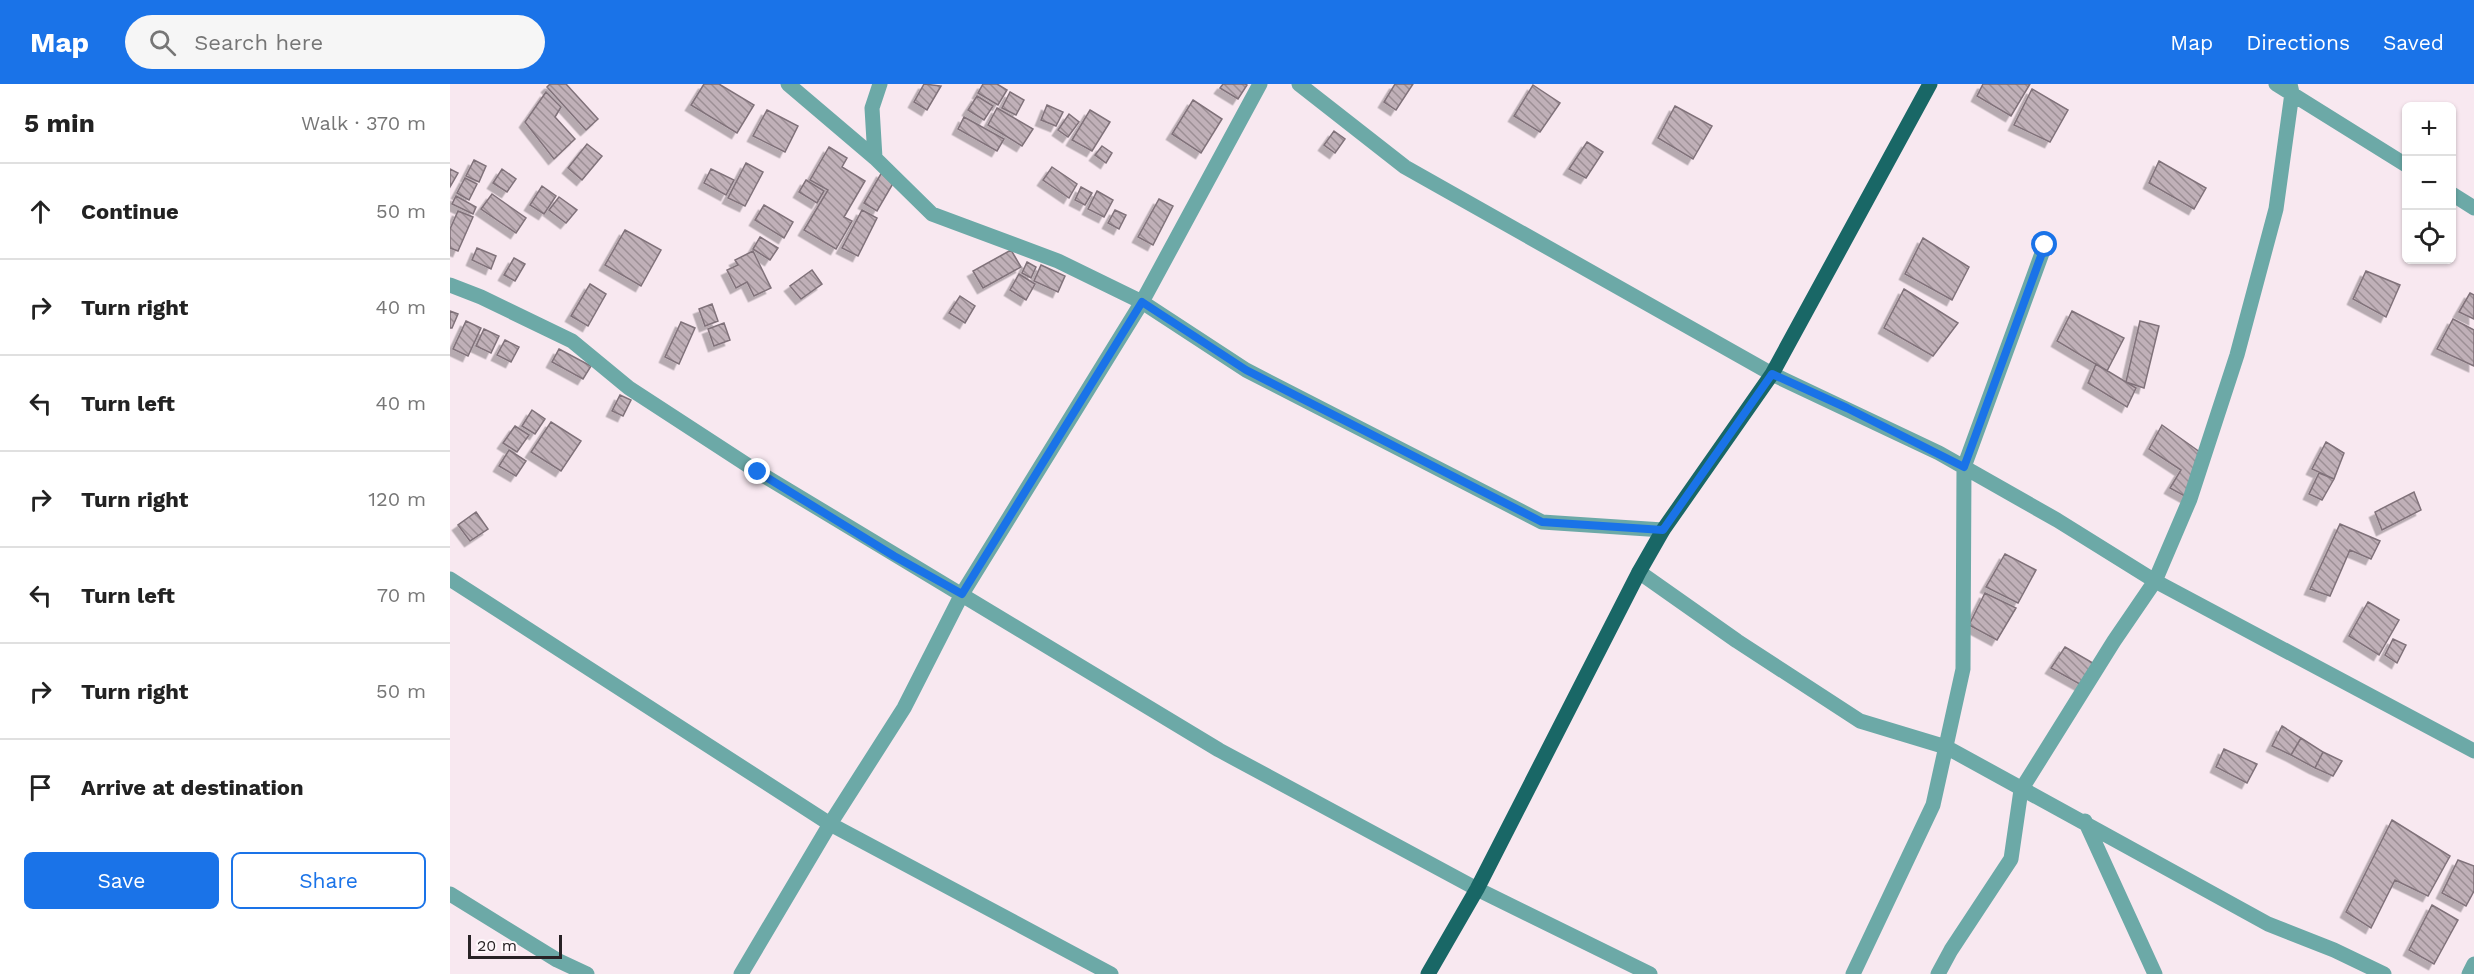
<!DOCTYPE html>
<meta charset="utf-8">
<style>
:root{--surface:#fff;--page:#f6f6f6;--text:#222;--muted:#767676;--line:#e0e0e0;--accent:#1a73e8}
body{margin:0;font-family:"Work Sans",sans-serif;background:var(--page);color:var(--text)}
.controls{position:absolute;right:18px;top:18px;display:grid;overflow:hidden;border-radius:9px;box-shadow:0 2px 4px #0004}
.controls button{width:54px;height:54px;display:grid;place-items:center;padding:0;border:0;border-bottom:2px solid var(--line);background:var(--surface);color:var(--text);font:30px sans-serif}
.scale{position:absolute;left:18px;bottom:15px;width:94px;box-sizing:border-box;padding-left:6px;border:3px solid #282225;border-top:0;font-size:16px;line-height:21px;white-space:nowrap;color:#282225;-webkit-text-stroke:4px #fff8fb;paint-order:stroke}
.stop{position:absolute;width:18px;height:18px;margin:-14px;border:4px solid #1a73e8;border-radius:50%;background:#fff}
.stop.end{background:#1a73e8;border-color:#fff;box-shadow:0 2px 6px #0008}
.list{margin:0;padding:0;list-style:none}
h2{display:flex;justify-content:space-between;align-items:center;height:78px;margin:0;padding:0 24px;font-size:26px}
h2 small{font-size:20px;font-weight:400;color:var(--muted)}
.list li{display:grid;grid-template-columns:39px 1fr auto;gap:18px;align-items:center;box-sizing:border-box;height:96px;padding:0 24px;border-top:2px solid var(--line)}
.list b{display:block;font-size:22px;white-space:nowrap}
.list em{font-size:20px;font-style:normal;color:var(--muted)}
.actions{display:flex;gap:12px;padding:18px 24px}
.actions a{flex:1;padding:14px 0;border:2px solid var(--accent);border-radius:9px;text-align:center;font-size:21px;color:var(--accent)}
.actions .main{background:var(--accent);color:#fff}
.icon{flex:none;width:33px;height:33px;fill:none;stroke:currentColor;stroke-width:2;stroke-linecap:round;stroke-linejoin:round}
.map{position:relative;flex:none;width:2024px;height:890px;overflow:hidden}
header{display:flex;align-items:center;gap:36px;box-sizing:border-box;height:84px;padding:0 30px;background:var(--accent);color:#fff}
header strong{font-size:28px}
nav{display:flex;gap:33px;margin-inline-start:auto;font-size:21px}
.search{width:420px;height:54px;background:var(--page);display:flex;align-items:center;gap:15px;box-sizing:border-box;padding:0 21px;border-radius:33px;color:var(--muted);font-size:22px}
main{display:flex}
aside{flex:1;background:var(--surface)}
.map>svg:first-child{display:block}
.building{fill:url(#building-back-hatch);stroke:#80727a;stroke-width:1.5;filter:url(#shadow)}
.lines{fill:none;stroke-linecap:round;stroke-linejoin:round}
.minor{stroke:#6ca9a7;stroke-width:15}
.major{stroke:#196766;stroke-width:15}
.route{stroke:#1a73e8;stroke-width:8}
</style>
<header>
<strong>Map</strong>
<div class="search"><svg class="icon" aria-label="search" viewBox="0 0 24 24"><circle cx="10" cy="10" r="6"/><path d="M15 15l6 6"/></svg>Search here</div>
<nav><a>Map</a><a>Directions</a><a>Saved</a></nav>
</header>
<main>
<aside>
<h2>5 min<small>Walk · 370 m</small></h2>
<ul class="list">
<li><svg class="icon" aria-label="ahead" viewBox="0 0 24 24"><path d="M12 20V5M6 11l6-6 6 6"/></svg><div><b>Continue</b></div><em>50 m</em></li>
<li><svg class="icon" aria-label="right" viewBox="0 0 24 24"><path d="M7 20v-9h11M14 6l5 5-5 5"/></svg><div><b>Turn right</b></div><em>40 m</em></li>
<li><svg class="icon" aria-label="left" viewBox="0 0 24 24"><path d="M17 20v-9H6M10 6l-5 5 5 5"/></svg><div><b>Turn left</b></div><em>40 m</em></li>
<li><svg class="icon" aria-label="right" viewBox="0 0 24 24"><path d="M7 20v-9h11M14 6l5 5-5 5"/></svg><div><b>Turn right</b></div><em>120 m</em></li>
<li><svg class="icon" aria-label="left" viewBox="0 0 24 24"><path d="M17 20v-9H6M10 6l-5 5 5 5"/></svg><div><b>Turn left</b></div><em>70 m</em></li>
<li><svg class="icon" aria-label="right" viewBox="0 0 24 24"><path d="M7 20v-9h11M14 6l5 5-5 5"/></svg><div><b>Turn right</b></div><em>50 m</em></li>
<li><svg class="icon" aria-label="arrive" viewBox="0 0 24 24"><path d="M6 21V4h12l-3 4 3 4H6"/></svg><div><b>Arrive at destination</b></div></li>
</ul>
<div class="actions"><a class="main">Save</a><a>Share</a></div>
</aside>
<div class="map">
<svg width="2024" height="890" viewBox="0 0 2024 890">
<defs>
<pattern id="building-back-hatch" width="6" height="6" patternUnits="userSpaceOnUse" patternTransform="scale(1.5)"><rect width="6" height="6" fill="#c0b0b8"/><path d="M-1 5l2 2M0 0l6 6M5-1l2 2" fill="none" stroke="#9c8f95"/></pattern>
<filter id="shadow"><feDropShadow dx="-5.5" dy="5.5" stdDeviation="0" flood-color="#0004"/></filter>
</defs>
<rect width="100%" height="100%" fill="#f8e8f0"/>
<!-- building -->
<path class="building" d="M100,0H116L148,35L136,46L97,3Z
M254,0H269L304,21L287,49L241,21Z
M474,0L491,2L477,26L464,18Z
M533,0H547L557,6L548,21L528,9Z
M773,0H795L797,1L788,15L770,4Z
M945,0H963L946,26L934,18Z
M1533,0H1580L1561,32L1527,12Z
M1083,1L1110,19L1090,48L1064,32Z
M1582,5L1618,26L1600,58L1564,41Z
M96,8L111,23L105,33L125,55L104,75L75,38Z
M560,8L574,16L566,31L552,24Z
M527,12L543,22L534,36L518,26Z
M743,16L772,35L751,69L722,50Z
M597,21L613,28L606,42L591,36Z
M1225,22L1262,42L1243,75L1208,54Z
M547,24L583,45L572,62L538,41Z
M317,26L348,42L335,68L303,52Z
M640,26L660,38L642,67L622,56Z
M619,30L629,38L618,53L608,46Z
M514,33L554,55L547,67L508,45Z
M884,47L895,55L885,69L874,61Z
M1137,58L1153,68L1136,94L1119,85Z
M137,60L152,72L132,96L118,84Z
M652,62L662,69L656,79L645,71Z
M379,63L397,74L392,83L415,97L394,133L402,137L386,165L354,146L378,106L360,96Z
M24,76L36,82L29,98L16,92Z
M1709,77L1756,104L1744,125L1699,99Z
M296,79L313,88L295,122L278,114Z
M602,83L627,100L619,114L593,96Z
M0,85L8,89L0,103Z
M52,85L66,95L57,108L43,99Z
M261,85L284,96L276,111L254,99Z
M432,88L445,96L427,127L414,119Z
M15,94L27,100L19,116L7,109Z
M356,96L374,107L367,119L349,108Z
M92,102L106,112L94,130L80,121Z
M631,103L642,109L635,121L625,116Z
M647,107L663,116L654,133L638,125Z
M42,110L76,134L66,149L31,125Z
M6,112L26,123L23,130L2,120Z
M109,113L127,126L116,139L99,126Z
M709,115L723,122L703,161L688,153Z
M314,121L343,138L334,154L305,136Z
M412,126L427,134L408,172L392,164Z
M665,126L676,131L669,145L658,139Z
M8,127L23,133L8,167L0,164V145Z
M175,146L211,166L191,202L155,181Z
M310,153L328,164L320,176L303,165Z
M1473,154L1519,183L1502,216L1455,190Z
M27,164L46,172L41,185L22,176Z
M561,166L571,183L533,204L523,187Z
M303,167L321,204L304,212L297,198L286,204L277,186L288,181L285,176Z
M64,174L75,180L65,197L54,191Z
M577,178L586,183L581,194L572,189Z
M591,181L615,192L608,208L584,197Z
M362,186L372,200L351,215L340,202Z
M1916,187L1950,201L1936,233L1903,215Z
M569,190L585,200L576,216L560,206Z
M140,200L156,210L138,242L121,232Z
M1454,205L1508,239L1483,272L1434,244Z
M2020,209L2024,211V235L2009,228Z
M510,212L525,222L515,239L499,229Z
M262,220L268,237L255,242L249,225Z
M0,227L8,230L2,244H0Z
M1622,227L1674,254L1657,287L1607,257Z
M2003,235L2024,246V282L1987,265Z
M16,237L31,244L18,272L3,265Z
M1690,237L1709,242L1694,304L1676,298Z
M231,238L245,244L229,280L215,273Z
M274,239L280,256L264,262L258,245Z
M34,245L49,252L41,269L26,262Z
M55,256L69,263L61,278L47,271Z
M109,265L141,282L133,295L102,278Z
M1646,280L1686,304L1677,323L1638,299Z
M170,311L181,316L173,332L162,327Z
M82,326L95,335L85,350L72,342Z
M101,338L131,357L111,387L81,368Z
M1712,341L1754,371L1740,415L1720,404L1731,386L1699,365Z
M65,342L79,351L67,368L53,359Z
M1876,358L1894,369L1884,395L1862,385Z
M59,366L76,377L66,392L49,382Z
M1869,389L1884,395L1872,416L1859,410Z
M1964,408L1971,426L1932,446L1925,428Z
M26,428L38,445L20,457L8,441Z
M1890,440L1930,457L1921,475L1900,466L1880,512L1860,505Z
M1555,470L1586,486L1568,519L1536,503Z
M1535,509L1566,524L1547,556L1519,541Z
M1918,518L1949,536L1929,571L1899,552Z
M1943,555L1956,561L1947,579L1935,571Z
M1615,563L1648,582L1635,603L1601,584Z
M1832,642L1851,654L1841,671L1822,662Z
M1851,654L1873,668L1865,684L1841,671Z
M1774,665L1807,680L1797,699L1766,683Z
M1873,668L1892,677L1883,692L1865,684Z
M1942,736L2000,772L1978,812L1945,796L1921,844L1896,828Z
M2008,776L2024,782V807L2016,822L1992,809Z
M1982,821L2008,836L1984,880L1959,866Z"/>
<g class="lines">
<!-- minor -->
<path class="minor" d="M338,0L425,74
M430,0L422,24L425,74L482,130L608,177L692,218L796,286L1092,438L1213,446
M849,0L955,83L1322,290L1489,369L1607,436L1705,497L2024,667
M1826,0L1956,81
M2002,110L2024,124
M0,201L31,213L122,257L179,304L308,388L769,666L1027,805L1200,890
M1189,488L1287,557L1410,637L1496,663L1818,840L1884,866L1934,890
M0,495L380,740L661,890
M1635,737L1705,890
M0,810L107,876L137,890
M291,890L380,740L454,624L512,510L692,218L810,0
M1403,890L1483,721L1513,585L1514,383L1595,161
M1488,890L1501,866L1561,775L1571,706L1664,557L1705,497L1740,415L1787,271L1826,125L1842,9L1840,0
M2019,890L2024,880"/>
<!-- major -->
<path class="major" d="M978,890L1027,805L1189,488L1213,446L1322,290L1480,0"/>
</g>
<g class="lines">
<!-- route -->
<path class="route" d="M308,388L444,472L512,510L692,218L796,286L1092,438L1213,446L1322,290L1397,324L1514,383L1595,161"/>
</g>
</svg>
<div class="controls">
<button>+</button>
<button>−</button>
<button><svg class="icon" aria-label="locate" viewBox="0 0 24 24"><circle cx="12" cy="12" r="6"/><path d="M12 2v4M12 18v4M2 12h4M18 12h4"/></svg></button>
</div>
<div class="scale">20 m</div>
<div class="stop" style="left:1595px;top:161px"></div>
<div class="stop end" style="left:308px;top:388px"></div>
</div>
</main>
